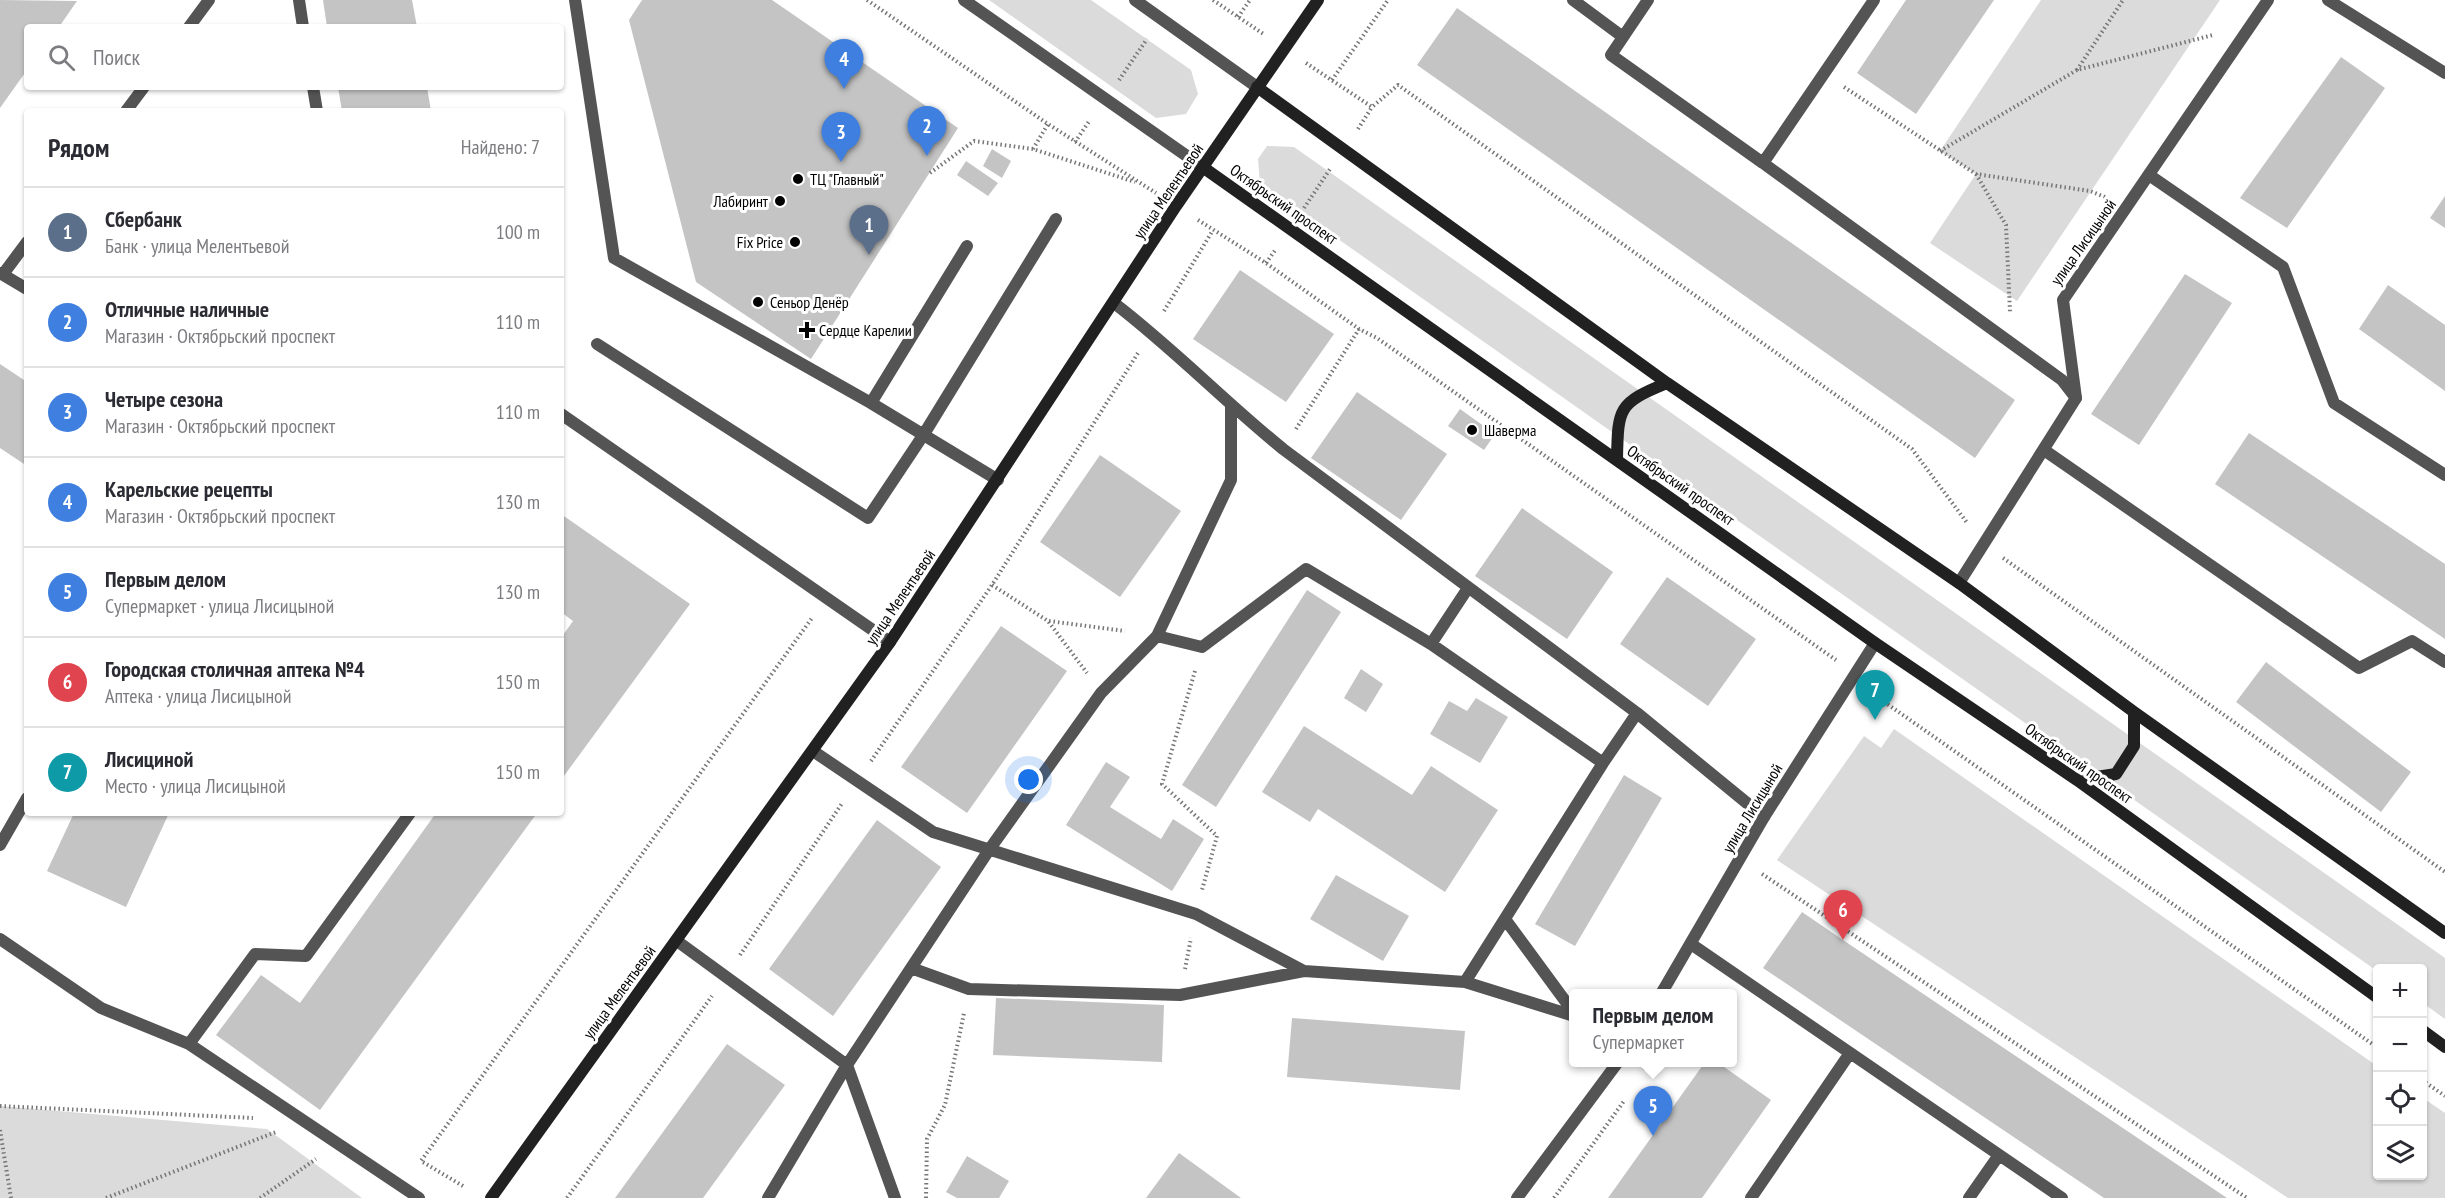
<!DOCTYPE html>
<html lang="ru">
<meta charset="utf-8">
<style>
:root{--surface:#fff;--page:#f2f2f3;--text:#2b2b33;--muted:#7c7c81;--line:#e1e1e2;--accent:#ea580c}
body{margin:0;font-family:"PT Sans Narrow",sans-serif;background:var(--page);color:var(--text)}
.controls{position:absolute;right:18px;bottom:18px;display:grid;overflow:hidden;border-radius:6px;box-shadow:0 2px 4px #0004}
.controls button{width:54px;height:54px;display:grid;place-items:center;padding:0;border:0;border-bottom:2px solid var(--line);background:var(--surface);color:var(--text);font:30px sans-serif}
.you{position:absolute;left:1029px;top:780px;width:21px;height:21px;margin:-15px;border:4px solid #fff;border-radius:50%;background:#1a73e8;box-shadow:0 0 0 9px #1a73e833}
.badge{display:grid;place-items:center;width:39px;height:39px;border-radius:50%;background:var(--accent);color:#fff;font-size:20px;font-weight:700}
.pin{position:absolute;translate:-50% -50px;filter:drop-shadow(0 2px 3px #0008)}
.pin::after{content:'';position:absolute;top:32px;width:21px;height:18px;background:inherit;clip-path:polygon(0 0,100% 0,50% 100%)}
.popup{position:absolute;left:1569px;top:989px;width:168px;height:78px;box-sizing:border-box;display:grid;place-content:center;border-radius:6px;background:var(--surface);filter:drop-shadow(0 2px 4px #0005);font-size:20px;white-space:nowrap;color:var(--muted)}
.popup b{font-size:22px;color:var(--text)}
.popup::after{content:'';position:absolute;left:50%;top:100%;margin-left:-12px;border:12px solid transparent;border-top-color:var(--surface)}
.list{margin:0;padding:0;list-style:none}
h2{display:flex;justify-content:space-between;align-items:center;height:78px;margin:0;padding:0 24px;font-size:26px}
h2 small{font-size:20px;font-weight:400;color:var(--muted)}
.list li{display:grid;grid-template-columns:39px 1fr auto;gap:18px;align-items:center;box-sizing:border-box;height:90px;padding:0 24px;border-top:2px solid var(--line)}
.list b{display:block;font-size:22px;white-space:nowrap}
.list p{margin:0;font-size:20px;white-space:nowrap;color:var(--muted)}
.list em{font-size:20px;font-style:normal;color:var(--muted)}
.icon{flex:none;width:33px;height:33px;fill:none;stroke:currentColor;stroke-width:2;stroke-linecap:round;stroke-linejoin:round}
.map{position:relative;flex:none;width:2445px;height:1198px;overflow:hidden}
.search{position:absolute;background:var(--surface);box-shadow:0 2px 4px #0004;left:24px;top:24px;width:540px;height:66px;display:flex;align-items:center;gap:15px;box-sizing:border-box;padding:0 21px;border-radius:6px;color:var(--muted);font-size:22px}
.panel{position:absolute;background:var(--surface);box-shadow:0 2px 4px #0004;left:24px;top:108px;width:540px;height:708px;border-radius:6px}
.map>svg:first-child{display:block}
.green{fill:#dbdbdb}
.building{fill:#c4c4c4}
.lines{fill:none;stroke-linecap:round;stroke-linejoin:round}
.path{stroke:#767676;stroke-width:4;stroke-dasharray:1.5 3;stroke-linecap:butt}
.lane{stroke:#545454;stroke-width:12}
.street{stroke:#545454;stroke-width:12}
.secondary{stroke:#212121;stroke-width:12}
.poi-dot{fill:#000;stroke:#fff;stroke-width:2}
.labels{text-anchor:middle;stroke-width:6;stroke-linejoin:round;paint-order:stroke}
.poi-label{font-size:16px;fill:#000;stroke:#fff;text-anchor:start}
.street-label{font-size:16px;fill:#000;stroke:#fff}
</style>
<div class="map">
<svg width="2445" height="1198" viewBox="0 0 2445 1198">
<rect width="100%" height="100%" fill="#fff"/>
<!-- green -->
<path class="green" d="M989,0H1091L1191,70L1198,94L1186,114L1156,118Z
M2041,0H2220L2017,301L1930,243L1976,174L1940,151Z
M1267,146L1294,147L2445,958V1019L2423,1003L2422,968H2378L2377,971L1260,184L1258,159Z
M1894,729L2377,1066L2378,1176H2422L2423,1098L2445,1113V1198H2288L1777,860L1864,736L1881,748Z
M0,1106L267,1129L362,1198H0Z"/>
<!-- building -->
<path class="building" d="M0,0L77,1L59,27H27V70L0,108Z
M323,0H412L417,27H327Z
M642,0H772L958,128L811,359L696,282L629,20Z
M1906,0H1994L1916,114L1857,73Z
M1457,8L2015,400L1975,458L1417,65Z
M2341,57L2385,88L2287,228L2240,198Z
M338,87H427L431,111H342Z
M992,149L1011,161L1002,178L983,166Z
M966,161L998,183L988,196L957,175Z
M2445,196V228L2430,218Z
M1240,270L1334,334L1286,402L1193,339Z
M2185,274L2232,303L2139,445L2091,414Z
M2388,285L2445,325V391L2359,329Z
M0,364L27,382V466L0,448Z
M1357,392L1447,454L1401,520L1311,458Z
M1460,409L1495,434L1484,450L1448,426Z
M2249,433L2445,564V639L2215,484Z
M1100,455L1181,511L1120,597L1040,542Z
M1522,508L1613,572L1567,639L1475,576Z
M561,514L690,604L561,780V638L573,621L561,612Z
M1667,577L1756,639L1708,706L1620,644Z
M1307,590L1341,612L1216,807L1182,785Z
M1001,626L1067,671L967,813L901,767Z
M2266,662L2411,772L2381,812L2236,702Z
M1361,669L1383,684L1366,712L1344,698Z
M1476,698L1508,717L1480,763L1430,734L1449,701L1467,711Z
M1304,726L1412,795L1431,766L1498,810L1445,892L1318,809L1310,822L1262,792Z
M1106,762L1130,777L1110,807L1161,839L1173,819L1204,839L1172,891L1066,825Z
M1624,775L1662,798L1575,946L1535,924Z
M74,813H169L126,907L47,871Z
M436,813H537L320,1110L216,1035L261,975L300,1003Z
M877,820L941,867L833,1016L769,969Z
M1336,875L1409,916L1383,961L1310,919Z
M1802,912L1843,940L2227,1198H2104L1763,968Z
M996,998L1164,1005L1162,1062L993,1055Z
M1292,1018L1465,1031L1460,1090L1287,1077Z
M727,1044L785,1085L703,1198H615Z
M1705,1062H1717L1771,1100L1702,1198H1608Z
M1179,1153L1241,1198H1146Z
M967,1156L1009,1181L999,1198H957L946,1192Z"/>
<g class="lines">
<!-- path -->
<path class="path" d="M867,0L1048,124L1156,193
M1213,0L1265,35
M1238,17L1250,0
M1306,63L1372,107L1398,85L1912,449L1968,524
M2077,70L2123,0
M1119,80L1147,39
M1332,80L1388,0
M1844,87L1976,174L2090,191L2105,197
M1358,129L1372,107
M1075,142L1090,120
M1033,149L1048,124
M1940,151L2077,70L2213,35
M930,173L974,141L1033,149L1135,182
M1976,174L2006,225L2010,312
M1304,208L1330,169
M1198,220L1266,263L1359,329L1377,338L1836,660
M1266,263L1276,249
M1164,311L1213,230
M1296,429L1359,329
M2003,558L2445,872
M992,585L1048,621L1087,673
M1049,621L1125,631
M1195,671L1162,784L1217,836L1202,890
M1873,694L2378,1048
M871,761L992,585L1138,353
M1762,874L2247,1198
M740,955L843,802
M1185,969L1191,938
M1644,1070L1649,1062
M2422,1080L2445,1096
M0,1106L253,1118
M0,1130L11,1198
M463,1186L421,1161L812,618
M106,1198L276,1132
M260,1198L316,1159
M567,1198L712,996
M926,1198L927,1139L945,1105L964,1013
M1554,1198L1624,1101"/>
<!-- lane -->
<path class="lane" d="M299,0L303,27
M575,0L614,258L871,403L998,480
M1573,0L1623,37
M1648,0L1611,55L1763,163
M1874,0L1763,163L2062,380L2076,398
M2328,0L2445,73
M189,27L209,0
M313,87L317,111
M126,111L144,87
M2149,175L2283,267L2334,403L2445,475
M0,273L27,289
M4,273L27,242
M1114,303C1173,348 1225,402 1283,449L1637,713L1764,817
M597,344L868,518L924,434L1056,219
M871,403L967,246
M561,414L890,642
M2044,450L2359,668L2412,641L2445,662
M1157,636L1202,647L1306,569L1431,644L1468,588
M1431,644L1603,763L1637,713
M813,751L933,832L1196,914L1304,971L1465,982L1603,763
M410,813L306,956L255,954L189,1044L419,1198
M0,845L27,798
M1505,919L1574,1013
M0,939L101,1008L189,1044
M677,941L847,1065L768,1198
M1691,944L2062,1198
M911,968L969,989L1180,995L1304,971
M1465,982L1574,1016
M895,1198L847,1065L989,850L1101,693L1157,636L1231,480V407
M1751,1198L1850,1053
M1969,1198L1999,1155"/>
<!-- street -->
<path class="street" d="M964,0L1204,168
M1135,0L1257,87
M1959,583L2076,398L2063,300L2268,0
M1661,994L1764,817L1875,643
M1517,1198L1618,1062"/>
<!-- secondary -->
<path class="secondary" d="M1257,87L1667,383L1959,583L2134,712L2445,933
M1204,168L1875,643L2077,780L2378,998
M1617,459C1618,408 1618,403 1667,383
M2077,780L2116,774L2134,746V712
M2422,1030L2445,1047
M491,1198L890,642L1176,206L1318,0"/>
</g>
<!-- markers -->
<g class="poi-dot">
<circle cx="798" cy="179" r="6"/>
<circle cx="780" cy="201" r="6"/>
<circle cx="795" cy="242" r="6"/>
<circle cx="758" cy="302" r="6"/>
<path d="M804 321h6v6h6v6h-6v6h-6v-6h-6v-6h6z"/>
<circle cx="1472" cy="430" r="6"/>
</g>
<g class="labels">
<!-- poi labels -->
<g class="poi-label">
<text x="810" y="185">ТЦ "Главный"</text>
<text x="768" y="207" text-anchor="end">Лабиринт</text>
<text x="783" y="248" text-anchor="end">Fix Price</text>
<text x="770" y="308">Сеньор Денёр</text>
<text x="819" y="336">Сердце Карелии</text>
<text x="1484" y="436">Шаверма</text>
</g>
<!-- street labels -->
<g class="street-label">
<text transform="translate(1168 191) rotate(-56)" y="6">улица Мелентьевой</text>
<text transform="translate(1284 204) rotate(35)" y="6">Октябрьский проспект</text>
<text transform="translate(2083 242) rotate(-55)" y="6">улица Лисицыной</text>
<text transform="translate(1681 485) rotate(35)" y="6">Октябрьский проспект</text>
<text transform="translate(900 597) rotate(-56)" y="6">улица Мелентьевой</text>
<text transform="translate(2079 763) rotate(35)" y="6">Октябрьский проспект</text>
<text transform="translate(1752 808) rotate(-59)" y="6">улица Лисицыной</text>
<text transform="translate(619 992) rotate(-54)" y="6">улица Мелентьевой</text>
</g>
</g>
</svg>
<div class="controls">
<button>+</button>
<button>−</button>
<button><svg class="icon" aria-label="locate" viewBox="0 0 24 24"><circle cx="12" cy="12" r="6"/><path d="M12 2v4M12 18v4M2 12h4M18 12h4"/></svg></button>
<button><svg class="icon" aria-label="layers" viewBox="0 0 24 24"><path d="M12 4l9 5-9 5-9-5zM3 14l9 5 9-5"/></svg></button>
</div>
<div class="you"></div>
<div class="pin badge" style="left:869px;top:255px;background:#5c6f8a">1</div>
<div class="pin badge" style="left:927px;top:156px;background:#3f7fe0">2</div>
<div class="pin badge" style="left:841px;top:162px;background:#3f7fe0">3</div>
<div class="pin badge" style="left:844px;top:89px;background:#3f7fe0">4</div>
<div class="pin badge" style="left:1653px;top:1136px;background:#3f7fe0">5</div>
<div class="popup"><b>Первым делом</b>Супермаркет</div>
<div class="pin badge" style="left:1843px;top:940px;background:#e0444e">6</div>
<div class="pin badge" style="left:1875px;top:720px;background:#0f9aa8">7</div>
<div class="search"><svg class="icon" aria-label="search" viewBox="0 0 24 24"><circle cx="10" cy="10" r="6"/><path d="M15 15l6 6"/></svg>Поиск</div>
<section class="panel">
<h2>Рядом<small>Найдено: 7</small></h2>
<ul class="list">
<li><span class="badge" style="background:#5c6f8a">1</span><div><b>Сбербанк</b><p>Банк · улица Мелентьевой</p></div><em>100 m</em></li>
<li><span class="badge" style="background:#3f7fe0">2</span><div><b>Отличные наличные</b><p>Магазин · Октябрьский проспект</p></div><em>110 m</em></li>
<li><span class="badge" style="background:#3f7fe0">3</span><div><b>Четыре сезона</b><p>Магазин · Октябрьский проспект</p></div><em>110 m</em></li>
<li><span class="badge" style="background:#3f7fe0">4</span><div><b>Карельские рецепты</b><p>Магазин · Октябрьский проспект</p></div><em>130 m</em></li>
<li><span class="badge" style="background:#3f7fe0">5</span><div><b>Первым делом</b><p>Супермаркет · улица Лисицыной</p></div><em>130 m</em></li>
<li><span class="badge" style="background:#e0444e">6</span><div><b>Городская столичная аптека №4</b><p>Аптека · улица Лисицыной</p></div><em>150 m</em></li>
<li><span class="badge" style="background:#0f9aa8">7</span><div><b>Лисициной</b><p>Место · улица Лисицыной</p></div><em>150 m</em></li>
</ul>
</section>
</div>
